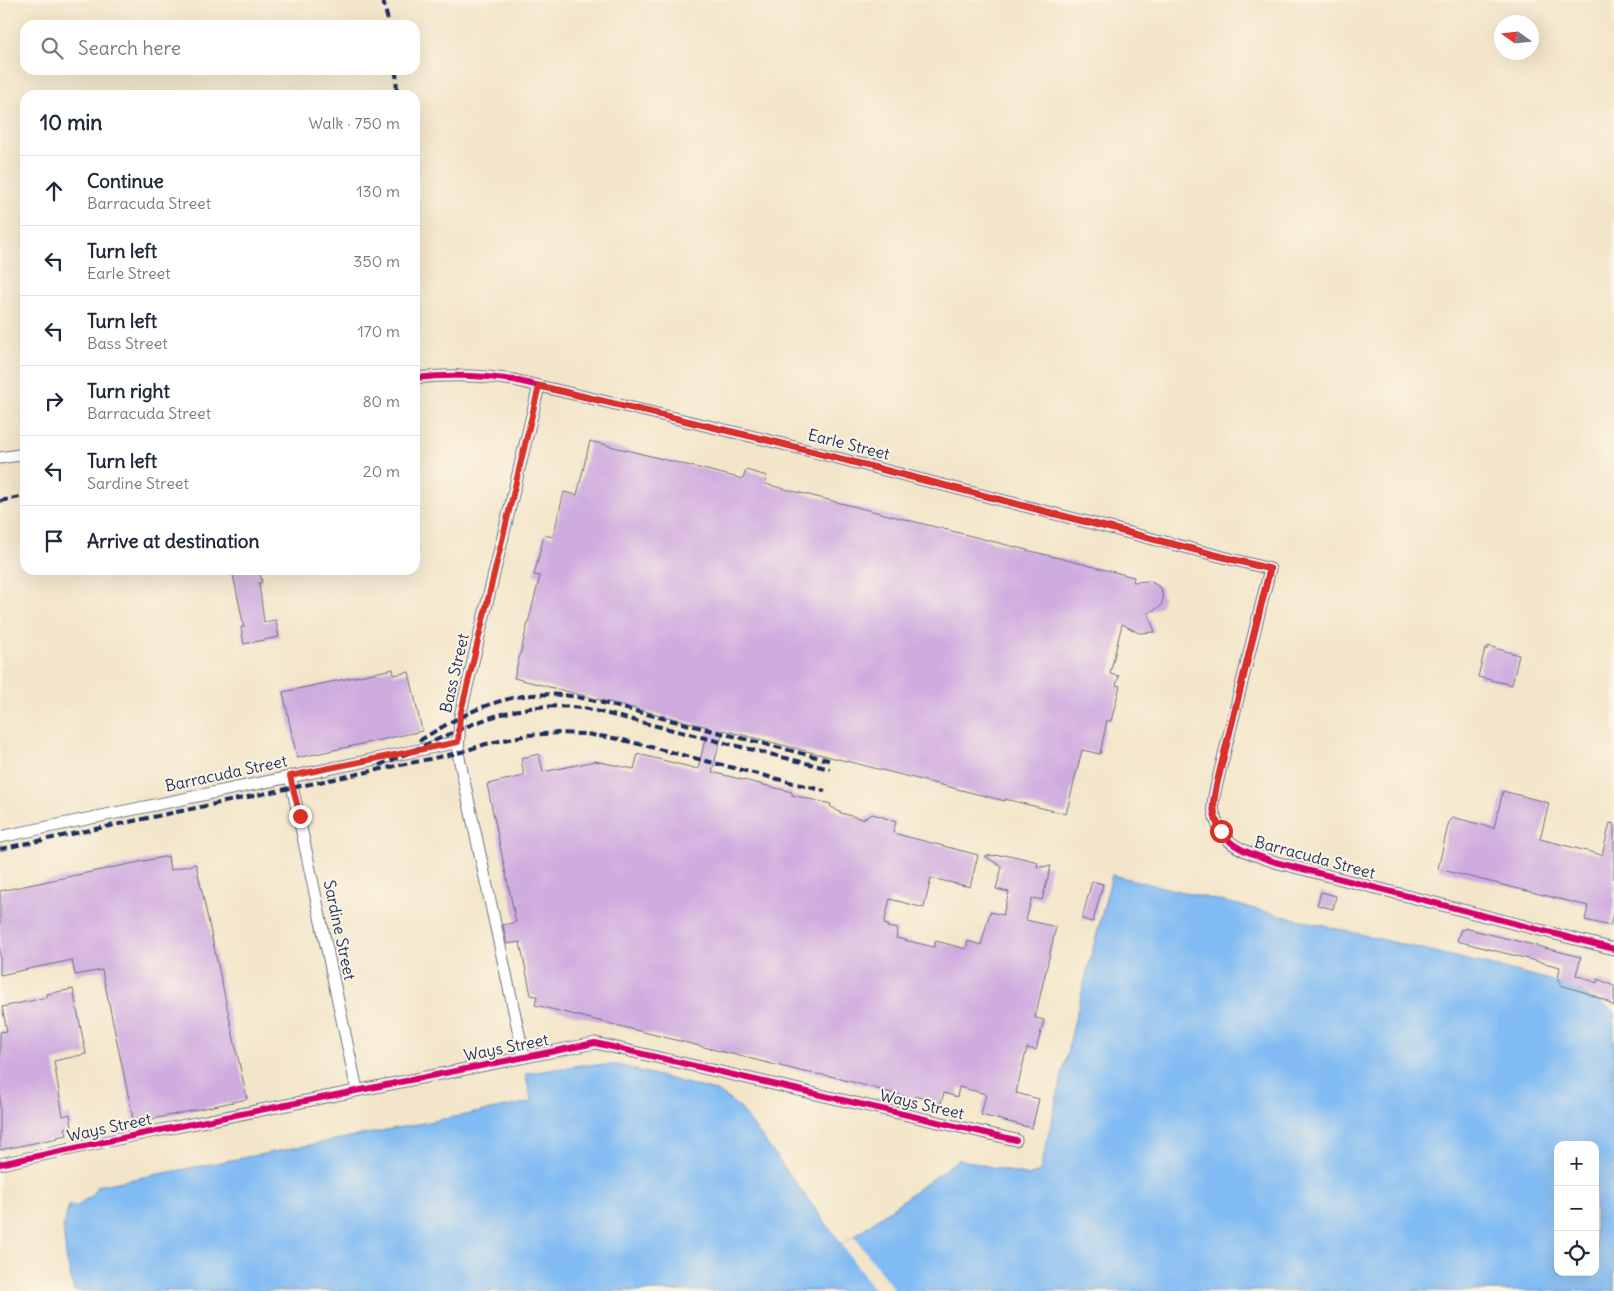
<!DOCTYPE html>
<meta charset="utf-8">
<style>
:root{--surface:#fff;--page:#f6f6f7;--text:#1f2937;--muted:#747a83;--line:#e0e1e3}
body{margin:0;font-family:Delius,sans-serif;background:var(--page);color:var(--text)}
.controls{position:absolute;right:15px;bottom:15px;display:grid;overflow:hidden;border-radius:10px;box-shadow:0 5px 20px #0002}
.controls button{width:45px;height:45px;display:grid;place-items:center;padding:0;border:0;border-bottom:1px solid var(--line);background:var(--surface);color:var(--text);font:25px sans-serif}
.compass{position:absolute;left:1494px;top:15px;width:45px;height:45px;border-radius:50%;background:var(--surface);box-shadow:0 5px 20px #0002;rotate:284deg}
.stop{position:absolute;width:15px;height:15px;margin:-11px;border:4px solid #d93025;border-radius:50%;background:#fff}
.stop.end{background:#d93025;border-color:#fff;box-shadow:0 1px 5px #0008}
.list{margin:0;padding:0;list-style:none}
h2{display:flex;justify-content:space-between;align-items:center;height:65px;margin:0;padding:0 20px;font-size:21px}
h2 small{font-size:16px;font-weight:400;color:var(--muted)}
.list li{display:grid;grid-template-columns:32px 1fr auto;gap:15px;align-items:center;box-sizing:border-box;height:70px;padding:0 20px;border-top:1px solid var(--line)}
.list b{display:block;font-size:19px;white-space:nowrap}
.list p{margin:0;font-size:16px;white-space:nowrap;color:var(--muted)}
.list em{font-size:16px;font-style:normal;color:var(--muted)}
.icon{flex:none;width:28px;height:28px;fill:none;stroke:currentColor;stroke-width:2;stroke-linecap:round;stroke-linejoin:round}
.map{position:relative;flex:none;width:1614px;height:1291px;overflow:hidden}
.search{position:absolute;background:var(--surface);box-shadow:0 5px 20px #0002;left:20px;top:20px;width:400px;height:55px;display:flex;align-items:center;gap:12px;box-sizing:border-box;padding:0 18px;border-radius:15px;color:var(--muted);font-size:19px}
.panel{position:absolute;background:var(--surface);box-shadow:0 5px 20px #0002;left:20px;top:90px;width:400px;height:485px;border-radius:15px}
.map>svg:first-child{display:block}
.water{fill:#81bbf3;stroke:#4e75a8;fill-rule:evenodd}
.pier{fill:#f3e5c9}
.building{fill:#cfacdf}
.lines{fill:none;stroke-linecap:round;stroke-linejoin:round}
.minor-casing{stroke:#676f83;stroke-width:13}
.minor{stroke:#fff;stroke-width:11}
.rail{stroke:#1b2f5e;stroke-width:4;stroke-dasharray:8 4;stroke-linecap:butt}
.cycleway-casing{stroke:#fcf5e5;stroke-width:9}
.cycleway{stroke:#d6006c;stroke-width:6}
.route{stroke:#d93025;stroke-width:6}
.labels{text-anchor:middle;stroke-width:4;stroke-linejoin:round;paint-order:stroke}
.street-label{font-size:16px;fill:#1b2f5e;stroke:#fcf5e5}
</style>
<div class="map">
<svg width="1614" height="1291" viewBox="0 0 1614 1291">
<rect width="100%" height="100%" fill="#fcf5e5"/>
<filter id="ink" filterUnits="userSpaceOnUse"><feTurbulence type="fractalNoise" baseFrequency=".02" numOctaves="2"/><feDisplacementMap in="SourceGraphic" scale="10" xChannelSelector="R" yChannelSelector="G"/><feConvolveMatrix kernelMatrix="1 2 1 2 8 2 1 2 1" color-interpolation-filters="sRGB"/></filter>
<filter id="wash" filterUnits="userSpaceOnUse"><feTurbulence type="fractalNoise" baseFrequency=".0096" numOctaves="4" result="noise"/><feDisplacementMap in="SourceGraphic" scale="20" xChannelSelector="R" yChannelSelector="G"/><feGaussianBlur stdDeviation="1.12" result="paint"/><feColorMatrix in="noise" values="0 0 0 0 0 0 0 0 0 0 0 0 0 0 0 0 0 1.4 0 .05"/><feComposite in="paint" operator="in"/></filter>
<g filter="url(#wash)">
<rect width="100%" height="100%" fill="#f3e5c9"/>
<!-- water -->
<path class="water" d="M1112,875L1539,977L1572,987L1614,1011V1291H74L66,1256L63,1227L69,1206H78C85,1197 95,1198 97,1186L532,1102L525,1074L581,1065H617L719,1092L740,1108L842,1245L959,1159L1028,1176L1040,1172L1076,1015ZM1558,1145H1595V1272H1558Z"/>
<!-- pier -->
<path class="pier" d="M854,1236L895,1291H875L842,1245Z"/>
<g id="blocks">
<!-- building -->
<path class="building" d="M590,441L743,479L746,470L767,476L765,484L1134,577L1133,582L1150,581L1161,588L1163,599L1161,606L1148,613L1155,632L1139,633L1122,624L1110,674L1119,676L1116,685L1120,686L1111,721L1107,720L1100,754L1082,750L1066,814L1005,799V801L723,730L712,772L792,792V795L831,804L830,806L841,813L863,819L872,814L880,816L896,822L893,833L978,855L970,887L931,878L924,908L890,899L884,924L888,925L887,927L898,929L896,938L934,947L936,941L966,949L968,941L981,945L990,912L1003,915L1009,892L996,889L1002,867L985,856L1009,855L1038,862L1037,867L1051,866L1042,900L1032,898L1026,920L1056,927L1035,1018L1044,1020L1036,1050L1027,1048L1016,1093L1039,1099L1032,1128L981,1115L986,1094L959,1087L957,1097L944,1093L941,1103L915,1096L914,1099L830,1076L804,1072L535,1005L537,996L531,995L520,942L507,944L503,925L516,922L487,784L524,776L521,758L539,754L543,772L595,761L634,769L638,754L698,769L708,727L514,678L540,576L534,575L544,535L553,537L564,492L577,495Z
M232,570H259L262,582L259,583L264,622L276,620L279,637L244,644L241,627H244Z
M1488,646L1519,655L1512,685L1478,677L1485,649H1488Z
M393,669L394,675L409,672L422,731L297,758L283,692Z
M1503,791L1549,803L1540,839L1602,855L1610,823L1614,824V909L1610,926L1585,920L1588,906L1438,869L1449,821H1451L1452,817L1494,828Z
M168,856L170,870L196,864L247,1099L134,1123L102,970L75,975L72,960L0,975V891Z
M1092,881L1103,884L1093,922L1082,919Z
M1321,892L1336,896L1333,909L1317,905Z
M1465,928L1581,957L1576,975L1597,983L1598,979L1614,986V1006L1604,1000L1584,992L1560,985V982L1558,981L1560,967L1457,941L1461,929L1465,930Z
M73,989L86,1054L54,1061L63,1116L70,1114L72,1126L65,1128L67,1135L57,1137L58,1138L0,1150V1032L7,1031L2,1007L48,997L47,994Z"/>
</g>
</g>
<g filter="url(#ink)">
<use href="#blocks" fill-opacity="0" stroke="#676f83" stroke-width="1"/>
<g class="lines">
<!-- minor casing -->
<g class="minor-casing">
<path id="minor" d="M415,378C449,374 480,375 514,380L771,441L1270,569L1218,779C1216,788 1213,798 1213,806C1217,845 1244,851 1275,862L1614,949
M0,458L25,454
M290,776L357,1090
M0,837L458,742
M524,1057L458,753L460,716L539,386
M0,1164L141,1134L595,1043L1016,1140"/>
</g>
<!-- minor -->
<use href="#minor" class="minor"/>
<!-- rail -->
<path class="rail" d="M383,0L389,25
M396,70L397,95
M0,501L25,496
M419,741C473,707 521,684 587,699L832,761
M379,765C452,737 506,695 588,709L830,769
M0,849L458,753L486,744L527,735L558,733L586,734L619,739L825,791"/>
<!-- cycleway casing -->
<g class="cycleway-casing">
<path id="cycleway" d="M415,378C449,374 480,375 514,380L771,441L1270,569L1218,779C1216,788 1213,798 1213,806C1217,845 1244,851 1275,862L1614,949
M0,1164L141,1134L595,1043L1016,1140"/>
</g>
<!-- cycleway -->
<use href="#cycleway" class="cycleway"/>
</g>
</g>
<g class="lines" filter="url(#ink)">
<!-- route -->
<path class="route" d="M300,816L290,776L458,742L460,716L539,386L771,441L1270,569L1218,779C1214,797 1211,814 1221,831"/>
</g>
<g class="labels">
<!-- street labels -->
<g class="street-label">
<text transform="translate(849 444) rotate(14)" y="6">Earle Street</text>
<text transform="translate(454 673) rotate(-77)" y="6">Bass Street</text>
<text transform="translate(226 773) rotate(-12)" y="6">Barracuda Street</text>
<text transform="translate(1315 857) rotate(15)" y="6">Barracuda Street</text>
<text transform="translate(340 930) rotate(78)" y="6">Sardine Street</text>
<text transform="translate(506 1047) rotate(-11)" y="6">Ways Street</text>
<text transform="translate(922 1104) rotate(13)" y="6">Ways Street</text>
<text transform="translate(109 1127) rotate(-12)" y="6">Ways Street</text>
</g>
</g>
</svg>
<div class="controls">
<button>+</button>
<button>−</button>
<button><svg class="icon" aria-label="locate" viewBox="0 0 24 24"><circle cx="12" cy="12" r="6"/><path d="M12 2v4M12 18v4M2 12h4M18 12h4"/></svg></button>
</div>
<svg class="compass" viewBox="-18 -18 36 36"><path d="M0-13l5 13h-10z" fill="#e53935"/><path d="M0 13l5-13h-10z" fill="#747a83"/></svg>
<div class="stop" style="left:1221px;top:831px"></div>
<div class="stop end" style="left:300px;top:816px"></div>
<div class="search"><svg class="icon" aria-label="search" viewBox="0 0 24 24"><circle cx="10" cy="10" r="6"/><path d="M15 15l6 6"/></svg>Search here</div>
<section class="panel">
<h2>10 min<small>Walk · 750 m</small></h2>
<ul class="list">
<li><svg class="icon" aria-label="ahead" viewBox="0 0 24 24"><path d="M12 20V5M6 11l6-6 6 6"/></svg><div><b>Continue</b><p>Barracuda Street</p></div><em>130 m</em></li>
<li><svg class="icon" aria-label="left" viewBox="0 0 24 24"><path d="M17 20v-9H6M10 6l-5 5 5 5"/></svg><div><b>Turn left</b><p>Earle Street</p></div><em>350 m</em></li>
<li><svg class="icon" aria-label="left" viewBox="0 0 24 24"><path d="M17 20v-9H6M10 6l-5 5 5 5"/></svg><div><b>Turn left</b><p>Bass Street</p></div><em>170 m</em></li>
<li><svg class="icon" aria-label="right" viewBox="0 0 24 24"><path d="M7 20v-9h11M14 6l5 5-5 5"/></svg><div><b>Turn right</b><p>Barracuda Street</p></div><em>80 m</em></li>
<li><svg class="icon" aria-label="left" viewBox="0 0 24 24"><path d="M17 20v-9H6M10 6l-5 5 5 5"/></svg><div><b>Turn left</b><p>Sardine Street</p></div><em>20 m</em></li>
<li><svg class="icon" aria-label="arrive" viewBox="0 0 24 24"><path d="M6 21V4h12l-3 4 3 4H6"/></svg><div><b>Arrive at destination</b></div></li>
</ul>
</section>
</div>
